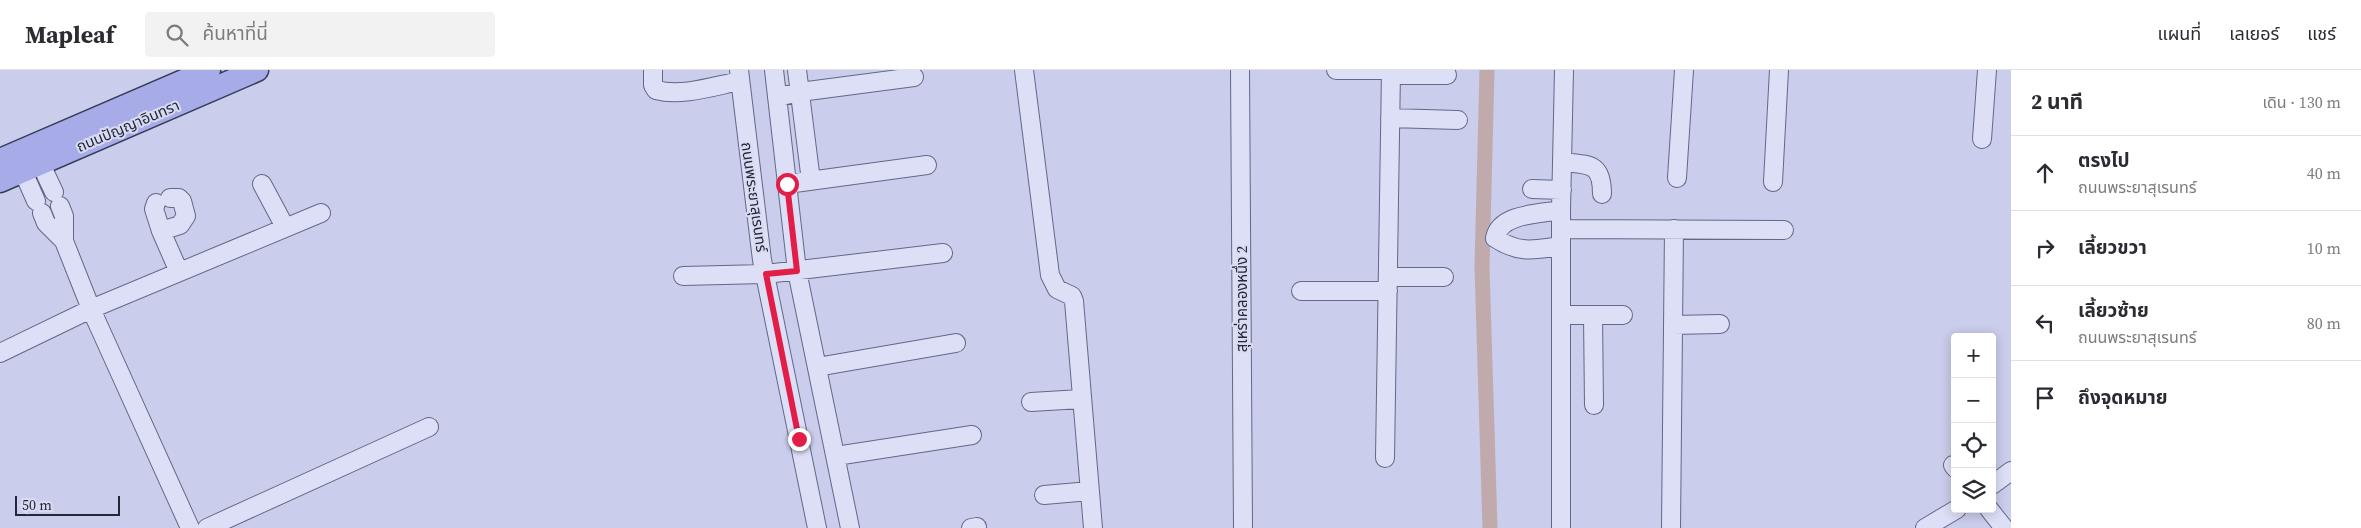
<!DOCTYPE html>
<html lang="th">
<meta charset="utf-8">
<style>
:root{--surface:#fff;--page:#f2f2f3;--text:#2b2b33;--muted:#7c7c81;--line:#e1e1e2}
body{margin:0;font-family:"Source Serif 4","Noto Sans Thai",serif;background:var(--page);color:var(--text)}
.controls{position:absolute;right:15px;bottom:15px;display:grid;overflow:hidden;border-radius:5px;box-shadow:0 2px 12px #0003}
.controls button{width:45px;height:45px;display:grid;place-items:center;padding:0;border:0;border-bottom:1px solid var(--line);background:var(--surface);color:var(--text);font:25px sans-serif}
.scale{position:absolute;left:15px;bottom:12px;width:105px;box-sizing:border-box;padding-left:5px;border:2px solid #222838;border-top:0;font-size:14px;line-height:18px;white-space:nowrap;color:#222838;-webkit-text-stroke:4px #d9dbf3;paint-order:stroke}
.stop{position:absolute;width:15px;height:15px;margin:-11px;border:4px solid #e11d48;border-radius:50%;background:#fff}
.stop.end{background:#e11d48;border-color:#fff;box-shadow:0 1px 5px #0008}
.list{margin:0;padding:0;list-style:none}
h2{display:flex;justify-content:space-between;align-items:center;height:65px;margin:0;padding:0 20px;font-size:21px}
h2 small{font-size:16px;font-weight:400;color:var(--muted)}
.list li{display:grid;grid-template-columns:32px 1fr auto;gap:15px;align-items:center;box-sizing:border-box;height:75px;padding:0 20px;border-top:1px solid var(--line)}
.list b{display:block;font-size:19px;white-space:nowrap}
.list p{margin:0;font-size:16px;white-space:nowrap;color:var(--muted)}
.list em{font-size:16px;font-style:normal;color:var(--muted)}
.icon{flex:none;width:28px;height:28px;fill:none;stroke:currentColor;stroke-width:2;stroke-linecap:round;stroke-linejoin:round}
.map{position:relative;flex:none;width:2011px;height:458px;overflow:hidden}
header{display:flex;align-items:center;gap:30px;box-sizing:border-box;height:70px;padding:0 25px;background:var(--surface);border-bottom:1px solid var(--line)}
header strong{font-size:24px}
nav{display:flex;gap:28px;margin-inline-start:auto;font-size:18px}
.search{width:350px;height:45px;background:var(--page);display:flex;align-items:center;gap:12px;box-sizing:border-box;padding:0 18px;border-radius:5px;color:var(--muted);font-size:19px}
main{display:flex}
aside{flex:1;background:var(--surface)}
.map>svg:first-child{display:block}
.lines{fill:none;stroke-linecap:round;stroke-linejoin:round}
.canal{stroke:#c0aaac;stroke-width:15}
.minor-casing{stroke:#606986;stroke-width:20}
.major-casing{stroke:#343e54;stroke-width:25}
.minor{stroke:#dddff6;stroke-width:18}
.major{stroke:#a7ace9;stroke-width:22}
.route{stroke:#e11d48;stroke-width:6}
.labels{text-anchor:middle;stroke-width:4;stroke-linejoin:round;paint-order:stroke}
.street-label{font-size:15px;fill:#222838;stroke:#d9dbf3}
</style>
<header>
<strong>Mapleaf</strong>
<div class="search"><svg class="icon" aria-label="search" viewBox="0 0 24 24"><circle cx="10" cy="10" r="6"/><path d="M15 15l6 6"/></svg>ค้นหาที่นี่</div>
<nav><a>แผนที่</a><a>เลเยอร์</a><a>แชร์</a></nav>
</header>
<main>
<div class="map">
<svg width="2011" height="458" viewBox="0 0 2011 458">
<rect width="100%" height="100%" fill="#cacdeb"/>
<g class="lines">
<!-- canal -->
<path class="canal" d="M1487,0L1482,197L1490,458"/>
<!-- minor casing -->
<g class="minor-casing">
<path id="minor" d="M653,0V15L656,20C682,27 714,16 740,11
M739,0L762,190L817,458
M774,0L797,201L850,458
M797,0L811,111
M1024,0L1050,205L1057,219L1072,226L1074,231L1093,458
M1240,0L1243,458
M1336,0H1391
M1391,5H1447
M777,27L800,22L914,7
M1390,48L1458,50
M1982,69L1987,0
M36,84L54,122
M18,90L36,131
M1562,92C1589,95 1602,92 1602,124
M1677,108L1684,0
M1773,112L1779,0
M262,114L285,157
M787,114L927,95
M1532,119L1562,120
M170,128H179L182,131L186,146L180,155L161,161L179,202
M156,133L154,139L161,161
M60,136L64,146V171
M42,143L46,153L64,171L91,239L190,458
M1561,159L1784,160
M1561,176C1534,180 1519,184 1495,168C1500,143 1541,144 1561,140
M683,206L766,204L943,183
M1388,207H1444
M1301,221H1388
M1561,245H1623
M1593,245L1594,335
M1673,255L1720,254
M0,283L91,239L321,143
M817,297L956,273
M1031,332L1081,329
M836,386L972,365
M1385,388L1391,0
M1953,395L1955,398
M1992,415L2011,401
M1044,425L1090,421
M1989,439L2004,458
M207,458L429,357
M971,458L977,457
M1561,458V140L1564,0
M1671,458L1674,159
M1925,458L1957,439"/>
</g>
<!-- major casing -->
<g class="major-casing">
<path id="major" d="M0,90L209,0
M0,111L257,0"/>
</g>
<!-- minor -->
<use href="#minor" class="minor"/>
<!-- major -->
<use href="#major" class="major"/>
</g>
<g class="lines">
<!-- route -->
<path class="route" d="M787,114L797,201L766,204L799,369"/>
</g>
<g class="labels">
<!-- street labels -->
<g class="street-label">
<text transform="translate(128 56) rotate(-23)" y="5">ถนนปัญญาอินทรา</text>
<text transform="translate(754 127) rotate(82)" y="5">ถนนพระยาสุเรนทร์</text>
<text transform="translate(1242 229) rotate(-90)" y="5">สุเหร่าคลองหนึ่ง 2</text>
</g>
</g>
</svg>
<div class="controls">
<button>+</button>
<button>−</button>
<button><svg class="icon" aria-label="locate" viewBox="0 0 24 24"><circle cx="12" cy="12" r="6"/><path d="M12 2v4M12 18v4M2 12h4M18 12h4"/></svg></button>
<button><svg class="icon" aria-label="layers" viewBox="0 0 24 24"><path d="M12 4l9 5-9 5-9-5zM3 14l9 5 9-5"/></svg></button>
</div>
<div class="scale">50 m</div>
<div class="stop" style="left:787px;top:114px"></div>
<div class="stop end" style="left:799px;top:369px"></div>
</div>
<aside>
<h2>2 นาที<small>เดิน · 130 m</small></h2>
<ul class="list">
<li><svg class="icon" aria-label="ahead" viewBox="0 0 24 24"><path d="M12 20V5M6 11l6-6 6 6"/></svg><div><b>ตรงไป</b><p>ถนนพระยาสุเรนทร์</p></div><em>40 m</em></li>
<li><svg class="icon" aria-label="right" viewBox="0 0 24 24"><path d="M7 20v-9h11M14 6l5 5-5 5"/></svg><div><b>เลี้ยวขวา</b></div><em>10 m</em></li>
<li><svg class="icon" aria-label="left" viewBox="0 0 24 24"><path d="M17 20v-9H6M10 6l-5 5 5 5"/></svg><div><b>เลี้ยวซ้าย</b><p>ถนนพระยาสุเรนทร์</p></div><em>80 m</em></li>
<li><svg class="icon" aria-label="arrive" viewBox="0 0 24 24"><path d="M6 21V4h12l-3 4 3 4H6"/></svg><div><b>ถึงจุดหมาย</b></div></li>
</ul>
</aside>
</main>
